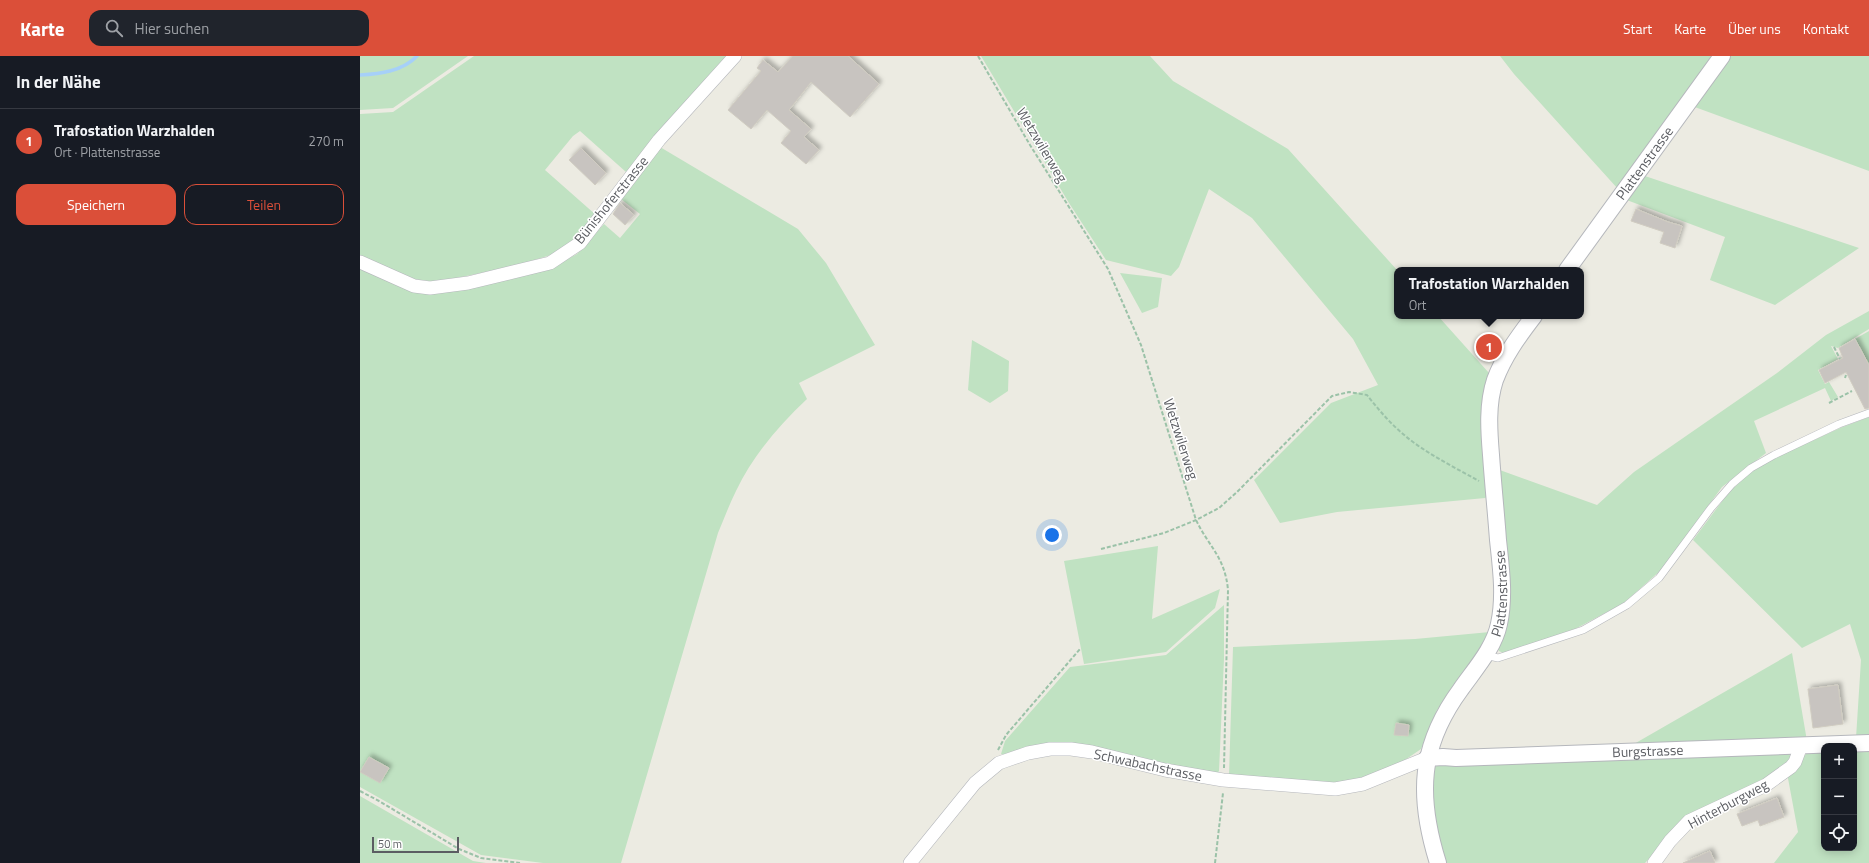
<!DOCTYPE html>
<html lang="de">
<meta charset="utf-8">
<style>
:root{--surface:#171b24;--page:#20242c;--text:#f1f3f6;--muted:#9ea1a6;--line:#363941;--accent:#db4f39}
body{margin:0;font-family:"Titillium Web",sans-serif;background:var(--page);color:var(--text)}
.controls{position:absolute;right:12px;bottom:12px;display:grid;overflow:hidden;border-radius:8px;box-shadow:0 2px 10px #0003}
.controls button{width:36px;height:36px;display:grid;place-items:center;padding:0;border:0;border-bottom:1px solid var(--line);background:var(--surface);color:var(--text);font:20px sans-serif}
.scale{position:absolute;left:12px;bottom:10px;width:87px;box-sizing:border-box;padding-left:4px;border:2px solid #5b5d62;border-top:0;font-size:11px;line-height:14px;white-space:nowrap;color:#5b5d62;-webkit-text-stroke:3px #fff;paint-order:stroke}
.you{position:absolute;left:692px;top:479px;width:14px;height:14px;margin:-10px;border:3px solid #fff;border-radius:50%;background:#1a73e8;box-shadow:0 0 0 6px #1a73e833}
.badge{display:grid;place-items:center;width:26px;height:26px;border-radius:50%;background:var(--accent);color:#fff;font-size:13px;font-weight:700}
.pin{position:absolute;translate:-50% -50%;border:2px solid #fff;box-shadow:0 1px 4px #0006}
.popup{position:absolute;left:1034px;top:211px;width:190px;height:52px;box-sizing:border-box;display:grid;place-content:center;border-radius:8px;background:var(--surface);filter:drop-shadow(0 1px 3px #0005);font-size:13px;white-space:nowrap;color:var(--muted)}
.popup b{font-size:15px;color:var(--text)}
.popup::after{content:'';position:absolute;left:50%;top:100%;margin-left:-8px;border:8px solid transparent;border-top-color:var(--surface)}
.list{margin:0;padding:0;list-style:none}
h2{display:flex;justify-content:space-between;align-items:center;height:52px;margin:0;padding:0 16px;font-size:17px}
h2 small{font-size:13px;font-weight:400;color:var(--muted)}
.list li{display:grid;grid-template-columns:26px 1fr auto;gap:12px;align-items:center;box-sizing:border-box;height:64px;padding:0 16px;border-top:1px solid var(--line)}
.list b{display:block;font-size:15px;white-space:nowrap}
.list p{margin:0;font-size:13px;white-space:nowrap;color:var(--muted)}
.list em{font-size:13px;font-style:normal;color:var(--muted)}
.actions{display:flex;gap:8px;padding:12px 16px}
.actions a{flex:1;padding:9px 0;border:1px solid var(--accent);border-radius:12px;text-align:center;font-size:14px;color:var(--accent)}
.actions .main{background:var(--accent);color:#fff}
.icon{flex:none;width:22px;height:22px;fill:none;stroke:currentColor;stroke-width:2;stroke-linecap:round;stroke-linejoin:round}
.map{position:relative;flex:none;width:1509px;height:807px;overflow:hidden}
header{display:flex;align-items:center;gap:24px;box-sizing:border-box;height:56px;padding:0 20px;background:var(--accent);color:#fff}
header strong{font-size:19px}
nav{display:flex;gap:22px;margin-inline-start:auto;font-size:14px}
.search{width:280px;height:36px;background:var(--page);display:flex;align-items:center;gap:10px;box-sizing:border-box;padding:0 14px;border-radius:12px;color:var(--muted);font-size:15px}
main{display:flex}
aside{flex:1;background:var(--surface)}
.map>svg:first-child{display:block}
.green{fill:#c0e2c2}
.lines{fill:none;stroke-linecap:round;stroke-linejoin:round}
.stream{stroke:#a6d0f8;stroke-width:3.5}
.building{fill:#c8c4c0;stroke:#d0ccc1;filter:url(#shadow)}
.service-casing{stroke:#b5b7bc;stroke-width:8}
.minor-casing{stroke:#b5b7bc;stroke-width:14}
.tertiary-casing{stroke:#b5b7bc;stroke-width:18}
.path{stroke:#9bc2a8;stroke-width:2;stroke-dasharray:4 2;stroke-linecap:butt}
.service{stroke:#fff;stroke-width:7}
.minor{stroke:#fff;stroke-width:13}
.tertiary{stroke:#fff;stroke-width:16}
.labels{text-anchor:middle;stroke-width:3;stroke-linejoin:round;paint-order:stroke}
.street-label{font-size:14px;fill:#5b5d62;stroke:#fff}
</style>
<header>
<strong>Karte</strong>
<div class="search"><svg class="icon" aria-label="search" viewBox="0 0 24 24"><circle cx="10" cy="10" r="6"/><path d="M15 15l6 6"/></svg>Hier suchen</div>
<nav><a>Start</a><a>Karte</a><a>Über uns</a><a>Kontakt</a></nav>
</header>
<main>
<aside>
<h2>In der Nähe<small></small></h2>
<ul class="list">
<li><span class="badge">1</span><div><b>Trafostation Warzhalden</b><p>Ort · Plattenstrasse</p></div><em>270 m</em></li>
</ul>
<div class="actions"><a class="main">Speichern</a><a>Teilen</a></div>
</aside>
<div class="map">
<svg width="1509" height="807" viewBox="0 0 1509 807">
<defs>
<filter id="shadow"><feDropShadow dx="3" dy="-3" stdDeviation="2" flood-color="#0004"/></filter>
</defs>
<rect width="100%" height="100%" fill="#ecebe2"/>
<!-- green -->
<path class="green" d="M0,0H108L33,52L0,54Z
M114,0H369L350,18L266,116L220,75L213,80L185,114L236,159L219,181L197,197L155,210L77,226L52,223L0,200V58L33,56Z
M621,0H790L813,25L928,93L1037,214V260H1078L1129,317L1126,334L1128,440L1125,442L977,456L920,467L894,424L971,347L1018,329L993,283L892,162L849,133L819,211L811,220L746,204L709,147Z
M1140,0H1355L1258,133L1154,18Z
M1368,0H1509V115L1332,50Z
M300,91L438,173L466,207L515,289L439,327L447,343C418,370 393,400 376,435C369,449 364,463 358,477L261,807H183L121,799L0,731V210L61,237L195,210L217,198L244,168L260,182L280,158L261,143Z
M1282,119L1499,192L1415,249L1350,224L1365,181L1264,143Z
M760,217L802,222L798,251L782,257Z
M1509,255V273L1478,292L1471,290L1478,303L1458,314L1465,328L1469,326L1478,341L1471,345L1465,332L1394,365L1406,397L1362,431L1301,514L1264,547L1215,573L1143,597L1139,595L1137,590V413L1237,449L1274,416L1417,317L1466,279Z
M1509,275V309L1495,283Z
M612,284L649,305L648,335L630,347L608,334Z
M1509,361V682H1496L1501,604L1490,568L1442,592L1333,484L1369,436L1392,415L1417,401L1480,372Z
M798,490L792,563L860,533L855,552L806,596L724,608L704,505Z
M864,549V603L859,715L856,719L717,689L645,699L641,698L645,685L710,611L806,599Z
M1130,576L1118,598L1077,654L1061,693L1042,706L1004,722L973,729L869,720L873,591L1055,583Z
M1432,597L1447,685L1267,692Z
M1494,691H1509V807H1414L1438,776L1427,717C1441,702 1443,696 1464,692V792H1494Z
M1430,698L1432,701L1425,712L1324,763L1285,807H1083L1071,751L1074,712L1078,709Z
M0,740L113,805L126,807H0Z"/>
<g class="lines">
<!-- stream -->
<path class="stream" d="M0,19C20,18 43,15 57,0"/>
</g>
<!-- building -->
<path class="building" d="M433,0H488L519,28L490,61L451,26L429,54L451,73L444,81L459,94L446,108L421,87L431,75L407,54L391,73L368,54L401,15L397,12L403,4L418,16Z
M221,92L246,117L235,129L209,104Z
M260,147L274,159L265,169L253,158Z
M1276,153L1308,166L1322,170L1315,192L1300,187L1304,176L1271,165Z
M1495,283L1509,309V352L1505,353L1486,316L1465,327L1459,314L1483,302L1479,292Z
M1478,629L1483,668L1453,672L1448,633Z
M1036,667L1049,669L1048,680L1034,679Z
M9,701L29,712L20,727L0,716Z
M1417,742L1424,761L1400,770L1398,764L1382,770L1377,758Z
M1350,795L1355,807H1323Z"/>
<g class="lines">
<!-- service casing -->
<g class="service-casing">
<path id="service" d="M1125,599L1138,602L1223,574L1267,549L1299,522L1351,452L1372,428L1391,412L1414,399L1479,368L1509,357"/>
</g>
<!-- minor casing -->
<g class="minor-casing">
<path id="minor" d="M0,206L54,230L70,232L108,227L190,207L220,187L299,84L375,0
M550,807L615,727L639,707L668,697L690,693H711L732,696L805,714L863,724L975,733L1003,728L1067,702
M1294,807L1310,785L1329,765L1406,729L1431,711L1435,706L1441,690"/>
</g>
<!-- tertiary casing -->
<g class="tertiary-casing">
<g id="tertiary">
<path id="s1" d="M1207,214L1362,0"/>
<path id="s2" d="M1067,702L1083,701L1096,702L1509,687"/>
<path id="s3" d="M1078,807C1057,740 1059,690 1101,633C1115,613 1134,592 1139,568C1145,540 1141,512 1138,484C1136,456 1133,428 1131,399C1129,375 1127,348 1135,324C1144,300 1158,281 1174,260"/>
</g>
</g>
<!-- path -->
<path class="path" d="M618,0L670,89L748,213L781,289L836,464C849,491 865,501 868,534L864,712
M1474,291L1480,303
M1485,322L1486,319
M1469,347L1492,335
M741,493L804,477L836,464L859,452L877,436L972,340L989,336L1007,339C1018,353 1029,366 1043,378C1065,397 1094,411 1119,425
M638,694L646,679L720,593
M0,735L19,745L99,793L121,802L160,807
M855,807L863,737"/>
<!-- service -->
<use href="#service" class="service"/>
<!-- minor -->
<use href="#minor" class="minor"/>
<!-- tertiary -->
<use href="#tertiary" class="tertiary"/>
</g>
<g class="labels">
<!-- street labels -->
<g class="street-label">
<text transform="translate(682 89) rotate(59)" y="5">Wetzwilerweg</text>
<text dy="5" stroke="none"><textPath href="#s1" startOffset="132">Plattenstrasse</textPath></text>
<text transform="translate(251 144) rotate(-51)" y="5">Bünishoferstrasse</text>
<text transform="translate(821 383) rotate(72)" y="5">Wetzwilerweg</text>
<text dy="5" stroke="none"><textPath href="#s3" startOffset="290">Plattenstrasse</textPath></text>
<text dy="5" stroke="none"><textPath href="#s2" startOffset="221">Burgstrasse</textPath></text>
<text transform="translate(788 709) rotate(12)" y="5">Schwabachstrasse</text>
<text transform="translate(1368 748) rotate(-28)" y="5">Hinterburgweg</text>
</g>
</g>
</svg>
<div class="controls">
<button>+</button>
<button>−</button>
<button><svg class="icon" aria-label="locate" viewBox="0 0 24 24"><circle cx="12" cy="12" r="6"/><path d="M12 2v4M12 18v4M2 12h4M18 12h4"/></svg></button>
</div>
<div class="scale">50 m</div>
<div class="you"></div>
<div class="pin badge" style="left:1129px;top:291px">1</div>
<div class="popup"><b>Trafostation Warzhalden</b>Ort</div>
</div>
</main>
